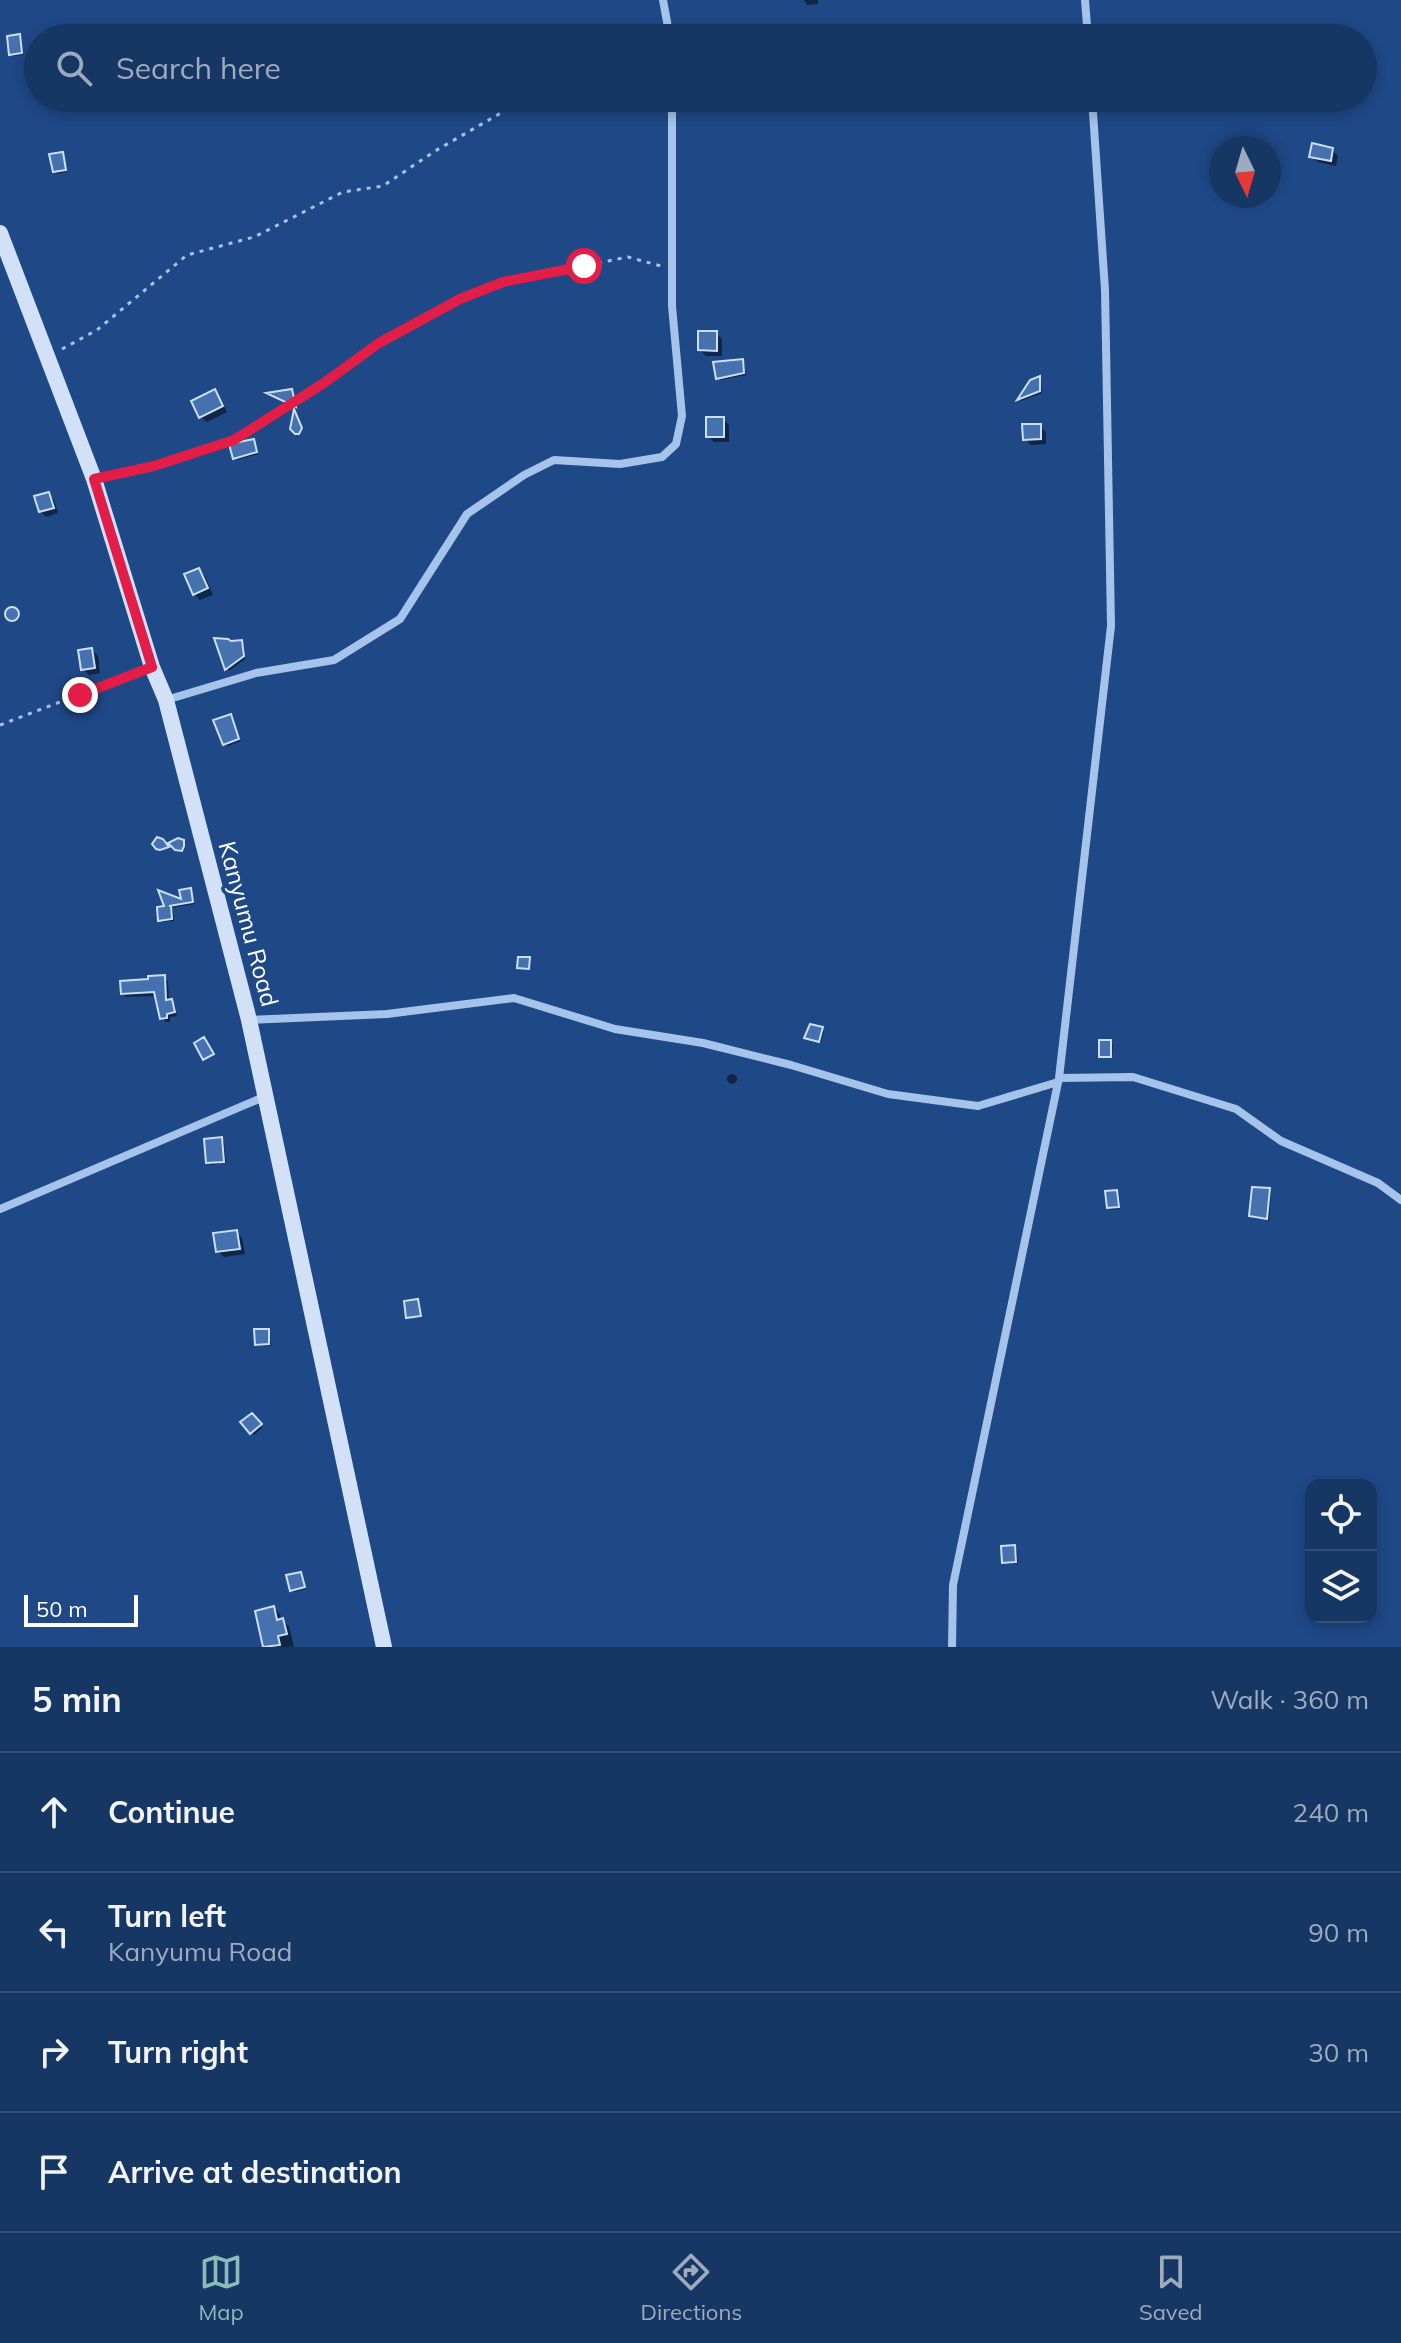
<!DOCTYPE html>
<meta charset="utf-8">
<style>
:root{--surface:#163664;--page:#1f3e6a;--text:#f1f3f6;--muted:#9eabbf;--line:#355078;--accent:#8bbbb9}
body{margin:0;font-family:Mulish,sans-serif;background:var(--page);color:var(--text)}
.controls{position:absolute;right:24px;bottom:24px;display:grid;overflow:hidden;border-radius:16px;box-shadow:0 4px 12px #0003}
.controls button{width:72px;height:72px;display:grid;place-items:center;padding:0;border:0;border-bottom:2px solid var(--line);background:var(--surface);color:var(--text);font:40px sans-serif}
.compass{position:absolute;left:1209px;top:136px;width:72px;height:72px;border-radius:50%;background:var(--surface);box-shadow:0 4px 12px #0003;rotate:175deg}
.scale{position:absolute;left:24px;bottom:20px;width:114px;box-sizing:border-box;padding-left:8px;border:4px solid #fff;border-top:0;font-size:22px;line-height:28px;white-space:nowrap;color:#fff;-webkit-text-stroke:6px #1e4886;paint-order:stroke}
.stop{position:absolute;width:24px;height:24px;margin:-18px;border:6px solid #e11d48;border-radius:50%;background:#fff}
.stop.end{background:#e11d48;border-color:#fff;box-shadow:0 2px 8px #0008}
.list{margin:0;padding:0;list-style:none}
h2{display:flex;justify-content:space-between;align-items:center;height:104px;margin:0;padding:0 32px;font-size:34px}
h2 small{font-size:26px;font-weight:400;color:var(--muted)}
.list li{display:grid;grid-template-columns:52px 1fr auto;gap:24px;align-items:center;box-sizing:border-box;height:120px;padding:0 32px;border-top:2px solid var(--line)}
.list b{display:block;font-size:30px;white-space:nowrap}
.list p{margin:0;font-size:26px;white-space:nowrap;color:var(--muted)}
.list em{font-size:26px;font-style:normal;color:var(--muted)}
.icon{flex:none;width:44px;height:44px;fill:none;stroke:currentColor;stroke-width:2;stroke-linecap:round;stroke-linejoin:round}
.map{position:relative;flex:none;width:1401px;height:1647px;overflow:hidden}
.search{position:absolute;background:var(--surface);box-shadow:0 4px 12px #0003;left:24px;right:24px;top:24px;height:88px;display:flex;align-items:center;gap:20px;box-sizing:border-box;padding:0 28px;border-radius:44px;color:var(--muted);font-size:30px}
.sheet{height:584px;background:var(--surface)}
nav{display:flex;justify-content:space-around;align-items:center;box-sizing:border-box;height:112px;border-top:2px solid var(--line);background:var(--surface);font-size:22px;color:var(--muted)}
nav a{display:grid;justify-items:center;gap:4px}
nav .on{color:var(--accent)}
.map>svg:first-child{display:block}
.shadow{fill:#0007}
.building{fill:#4671af;stroke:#cbdef8;stroke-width:2}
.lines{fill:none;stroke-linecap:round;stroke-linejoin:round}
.path{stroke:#a6c3eb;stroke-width:3;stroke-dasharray:4 6;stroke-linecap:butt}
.street{stroke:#a6c3eb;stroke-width:8}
.secondary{stroke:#d2e1f8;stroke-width:16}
.route{stroke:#e11d48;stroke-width:10}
.labels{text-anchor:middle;stroke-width:7;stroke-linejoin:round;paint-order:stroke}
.street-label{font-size:24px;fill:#fff;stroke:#1e4886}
</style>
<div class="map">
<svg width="1401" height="1647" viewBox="0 0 1401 1647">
<rect width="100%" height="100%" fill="#1e4886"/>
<!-- shadow -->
<path class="shadow" d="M804,0H818V4L807,5Z
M19,37L21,39L23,55L13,56L11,54Z
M1332,150L1338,156L1336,166L1318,162L1312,156Z
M62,154L67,172L57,174L55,171Z
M716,333L722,339V356H706L700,350Z
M742,361L744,364L746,375L720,380L718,378Z
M1039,379L1041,381L1042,393L1021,401L1020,399L1032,381Z
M214,392L220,398L227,412L207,422L201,417Z
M723,419L729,425V442H714L708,436Z
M1040,426L1046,432V444L1031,445L1025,439Z
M253,441L258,454L237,460L234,458Z
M48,494L54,500L58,513L46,517L40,511Z
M199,570L205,576L213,595L200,600L194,594Z
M8 616a6 6 0 1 1 12 0a6 6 0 1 1-12 0Z
M217,640L241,642L244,645L245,659L229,671Z
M92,650L98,656L100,673L89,675L83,669Z
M231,717L241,741L228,746L225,744Z
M190,891L195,904L170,908L173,910L174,921L163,922L160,920L167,908L162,894L183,902Z
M164,977L168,981L169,1002L175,1005L177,1016L170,1017V1022H166L162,1018L157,996L126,997L122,993Z
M822,1029L824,1031L821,1043L806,1038Z
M1110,1042L1113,1045L1112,1058H1103L1101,1056Z
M727 1079a5 5 0 1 1 10 0a5 5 0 1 1-10 0Z
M221,1139L224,1142L226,1163L211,1165L208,1162Z
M1269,1190L1271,1192L1269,1221L1254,1218L1251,1216Z
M1116,1192L1119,1194L1120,1209L1111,1210L1109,1207Z
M236,1232L242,1238L245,1254L224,1257L218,1251Z
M268,1331L270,1333L271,1346H259L257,1344Z
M252,1415L262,1428L254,1435L243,1423Z
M1014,1547L1017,1550L1018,1564H1007L1004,1562Z
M300,1574L306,1589L294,1592L292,1590Z
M274,1608L280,1614L281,1621L289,1626L294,1647H265L257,1612Z"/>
<!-- building -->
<path class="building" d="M20,34L22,53L9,55L7,36Z
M1312,143L1333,148L1331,161L1309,157Z
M63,152L66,170L53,172L49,154Z
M698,331H717V351L698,350Z
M743,359L744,373L716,379L713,362Z
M1040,376V391L1017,400L1030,380Z
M215,389L223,406L199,418L191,401Z
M292,389L296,407L266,393Z
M294,409L302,428L299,434H295L290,429Z
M706,417H724V437H706Z
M1022,424H1041V439L1023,440Z
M254,439L257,452L233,459L229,444Z
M49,492L54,508L39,512L34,496Z
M199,568L208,588L193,595L184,574Z
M5 614a7 7 0 1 1 14 0a7 7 0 1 1-14 0Z
M214,638L228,639L231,641L242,640L244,656L225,670Z
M92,648L95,668L81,670L78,650Z
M231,714L239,739L223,745L213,720Z
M157,837L163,839L169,847L160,850L156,849L152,844Z
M178,838L184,840V846L182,851L175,850L168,843Z
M191,888L193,902L169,906H171L172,919L158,921L157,907L164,906L158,890L181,899L179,890Z
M518,957H530L529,969L517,968Z
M165,975L166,1000L172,999L175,1012L167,1014V1018L160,1019L154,992L121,994L120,981L148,979V976Z
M810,1024L823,1027L819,1042L804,1038Z
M204,1037L214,1054L203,1060L194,1043Z
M1099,1040H1111V1057H1099Z
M222,1137L224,1162L206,1163L204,1139Z
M1252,1187L1270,1188L1267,1219L1249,1216Z
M1117,1190L1119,1207L1107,1208L1105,1191Z
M237,1230L240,1249L216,1252L213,1233Z
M418,1299L421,1316L406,1318L404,1301Z
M254,1329H269V1344L255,1345Z
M252,1413L262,1424L250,1434L240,1422Z
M1015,1545L1016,1562L1002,1563L1001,1546Z
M301,1572L305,1587L290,1591L286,1575Z
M274,1606L277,1620L283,1618L287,1634L278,1636L280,1645L263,1647L255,1611Z"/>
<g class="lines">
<!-- path -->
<path class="path" d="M62,349L97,330L187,255L254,237L343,192L383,186L435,151L525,99L532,98
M109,476L154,466L234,440L324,383L379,343L460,299L503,282L628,257L661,266
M0,725L138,672"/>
<!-- street -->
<path class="street" d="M663,0L670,38
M1085,0L1088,38
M166,700L256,673L334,660L400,619L467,514L524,475L554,460L620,464L662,457L676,444L682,416L672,306V98
M249,1020L387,1014L514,998L615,1029L703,1043L791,1065L888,1094L978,1106L1058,1082
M1059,1078L1133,1077L1236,1109L1281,1141L1378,1183L1401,1200
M0,1209L266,1096
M952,1647L953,1585L1059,1078L1111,626L1105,290L1092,98"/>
<!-- secondary -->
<path class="secondary" d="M0,233L94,479L152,667L166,700L249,1020L384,1647"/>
</g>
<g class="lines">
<!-- route -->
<path class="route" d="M80,695L152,667L94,479L154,466L234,440L324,383L379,343L460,299L503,282L584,266"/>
</g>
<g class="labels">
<!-- street labels -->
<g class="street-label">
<text transform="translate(248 924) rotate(75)" y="8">Kanyumu Road</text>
</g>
</g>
</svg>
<div class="controls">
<button><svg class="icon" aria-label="locate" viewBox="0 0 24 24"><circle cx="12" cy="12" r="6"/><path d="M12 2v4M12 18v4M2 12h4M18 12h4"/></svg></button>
<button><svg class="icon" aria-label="layers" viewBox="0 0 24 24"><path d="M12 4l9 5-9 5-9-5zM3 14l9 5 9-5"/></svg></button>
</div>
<svg class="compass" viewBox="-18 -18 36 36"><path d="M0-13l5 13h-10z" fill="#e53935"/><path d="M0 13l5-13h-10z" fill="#9eabbf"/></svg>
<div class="scale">50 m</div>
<div class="stop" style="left:584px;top:266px"></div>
<div class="stop end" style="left:80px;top:695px"></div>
<div class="search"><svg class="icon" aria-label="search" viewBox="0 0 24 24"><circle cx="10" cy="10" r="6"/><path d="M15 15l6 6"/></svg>Search here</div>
</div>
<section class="sheet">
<h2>5 min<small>Walk · 360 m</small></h2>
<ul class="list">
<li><svg class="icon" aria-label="ahead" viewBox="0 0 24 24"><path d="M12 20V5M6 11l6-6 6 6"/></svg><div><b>Continue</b></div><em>240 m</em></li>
<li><svg class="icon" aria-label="left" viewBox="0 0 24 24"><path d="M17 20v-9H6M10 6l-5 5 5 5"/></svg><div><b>Turn left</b><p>Kanyumu Road</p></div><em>90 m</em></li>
<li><svg class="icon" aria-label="right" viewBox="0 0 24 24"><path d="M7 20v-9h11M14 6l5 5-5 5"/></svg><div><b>Turn right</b></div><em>30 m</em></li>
<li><svg class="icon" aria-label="arrive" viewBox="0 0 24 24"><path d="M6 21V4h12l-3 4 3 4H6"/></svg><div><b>Arrive at destination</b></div></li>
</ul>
</section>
<nav>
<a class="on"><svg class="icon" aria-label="map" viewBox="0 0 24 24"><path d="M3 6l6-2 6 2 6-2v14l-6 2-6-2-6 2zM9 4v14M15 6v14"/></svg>Map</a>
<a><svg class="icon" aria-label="directions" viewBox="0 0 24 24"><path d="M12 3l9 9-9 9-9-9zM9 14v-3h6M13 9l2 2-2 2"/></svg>Directions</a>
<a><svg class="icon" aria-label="saved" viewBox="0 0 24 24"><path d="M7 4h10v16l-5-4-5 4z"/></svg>Saved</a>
</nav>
